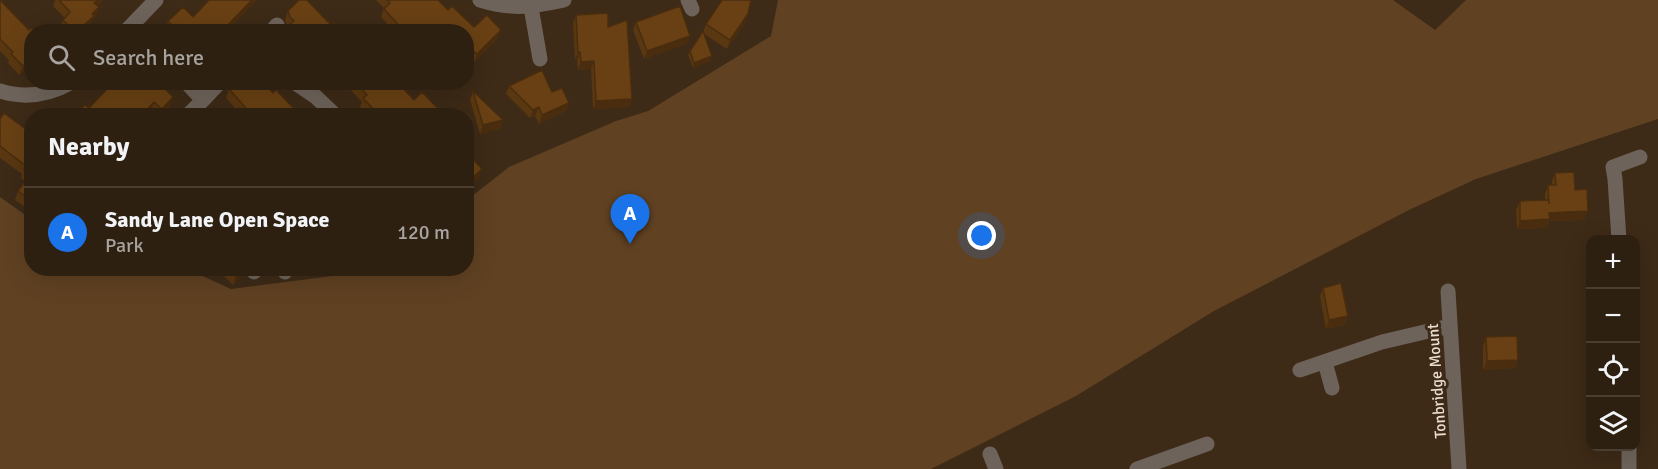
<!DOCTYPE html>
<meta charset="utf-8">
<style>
:root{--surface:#2e2011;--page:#3a2d1f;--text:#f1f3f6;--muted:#a7a39f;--line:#493e31;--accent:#1a73e8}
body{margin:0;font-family:Signika,sans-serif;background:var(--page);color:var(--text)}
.controls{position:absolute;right:18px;bottom:18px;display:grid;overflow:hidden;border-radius:12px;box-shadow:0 6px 24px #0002}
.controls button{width:54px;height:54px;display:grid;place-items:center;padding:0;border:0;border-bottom:2px solid var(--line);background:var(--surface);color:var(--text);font:30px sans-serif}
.you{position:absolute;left:982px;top:236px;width:21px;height:21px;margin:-15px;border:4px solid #fff;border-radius:50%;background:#1a73e8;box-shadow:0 0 0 9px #1a73e833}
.badge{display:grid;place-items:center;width:39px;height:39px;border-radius:50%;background:var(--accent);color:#fff;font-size:20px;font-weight:700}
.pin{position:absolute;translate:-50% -50px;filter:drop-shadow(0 2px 3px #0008)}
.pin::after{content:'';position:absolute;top:32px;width:21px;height:18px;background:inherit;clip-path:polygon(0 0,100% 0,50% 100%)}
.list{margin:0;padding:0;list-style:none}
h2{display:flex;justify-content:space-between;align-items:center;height:78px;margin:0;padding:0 24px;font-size:26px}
h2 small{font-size:20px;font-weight:400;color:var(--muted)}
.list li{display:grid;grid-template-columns:39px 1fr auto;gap:18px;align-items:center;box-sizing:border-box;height:90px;padding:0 24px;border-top:2px solid var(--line)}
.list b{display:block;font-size:22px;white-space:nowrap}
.list p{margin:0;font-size:20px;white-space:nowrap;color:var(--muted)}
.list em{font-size:20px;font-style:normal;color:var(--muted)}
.icon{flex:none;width:33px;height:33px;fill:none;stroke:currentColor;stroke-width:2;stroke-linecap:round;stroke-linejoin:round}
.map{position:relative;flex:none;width:1658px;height:469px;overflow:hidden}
.search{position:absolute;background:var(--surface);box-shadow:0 6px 24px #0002;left:24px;top:24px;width:450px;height:66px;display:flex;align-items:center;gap:15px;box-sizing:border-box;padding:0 21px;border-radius:24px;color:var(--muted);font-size:22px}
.panel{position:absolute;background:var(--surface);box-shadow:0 6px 24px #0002;left:24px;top:108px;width:450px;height:168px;border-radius:24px}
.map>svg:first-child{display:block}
.green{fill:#604122}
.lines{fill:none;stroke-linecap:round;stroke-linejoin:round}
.minor{stroke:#6d635a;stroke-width:15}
.wall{fill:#593711}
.shaded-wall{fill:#492d0e}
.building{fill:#684014;stroke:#492d0e;stroke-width:1.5}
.labels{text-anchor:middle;stroke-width:6;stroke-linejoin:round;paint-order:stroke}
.street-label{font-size:16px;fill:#eaddd2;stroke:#3d2a17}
</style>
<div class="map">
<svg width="1658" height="469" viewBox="0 0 1658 469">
<rect width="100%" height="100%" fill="#3d2a17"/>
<!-- green -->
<path class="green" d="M778,0H1393L1435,30L1466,0H1658V119L1476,179L1409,210L1214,311L1076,396L931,469H0V197L31,219L32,268L187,269L231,289L388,269L466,268L467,200L509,167L616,121L648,111L771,36Z"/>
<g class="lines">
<!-- minor -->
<path class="minor" d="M480,0C513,10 531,7 564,0
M688,0L692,9
M531,7L540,59
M125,32L156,0
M271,32L277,25
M186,82L203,100L220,82
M294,82L316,97L336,116
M0,91C25,99 49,95 72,82
M187,116L203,100
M1619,240L1615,179L1613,167L1640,157
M282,268L285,272
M254,272L258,268
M1448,291L1459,469
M1325,362L1332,388
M1300,370L1382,342L1450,326
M1629,446V469
M990,454L996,469
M1137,469L1207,444"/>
</g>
<!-- wall -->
<path class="wall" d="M0,0L32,32V64L19,75L8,63L9,60L0,51Z
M55,0H103L97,6L99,7L96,16L92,20L90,24L83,32H63L60,28L63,20L65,18L53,6Z
M376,0H438L448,10L474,27L498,38L474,62L466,55V32H395L381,17L384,8Z
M288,11L332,26L342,32H288L289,28L287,26L285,20Z
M748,14L745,23L727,49L704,34L711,61L693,68L688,55L690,51L703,32L706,24Z
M576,15L608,27L632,99L629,107L593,109L591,69L578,70L577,60H575L573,23Z
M193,17L228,31L229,32H166L165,30L168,21Z
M636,22L687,44L644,59L633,30Z
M343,82H397L414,100L444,116H368L360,107L362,102Z
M114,86L170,106L161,116H156L151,110L89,108Z
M509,86L552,92L569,103L566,111L539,124L535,116L530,118L506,94Z
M229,89L273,93L301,116H242L226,98Z
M473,91L503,120L500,129L480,134L470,100Z
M0,119L32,134V212L15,200L18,191L26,182L21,178L22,174L0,158Z
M1555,173L1575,190L1588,211L1584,220L1549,221L1547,228L1517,229L1516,210L1520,201L1545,200V194L1548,185H1552V181Z
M216,268H246L244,273L233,285Z
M298,268H316L307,277Z
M1323,288L1345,325L1326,329L1320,296Z
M1486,337L1518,360L1515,368L1483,370V346Z"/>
<!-- shaded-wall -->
<path class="shaded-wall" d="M98,0H103L91,11L94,3Z
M252,0H257L227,32L225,28Z
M99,7L96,16L92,20L90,24L83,32H76Z
M748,14L745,23L727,49L730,40Z
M501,30L498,38L474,62L477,54Z
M690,36L687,44L644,59L647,51Z
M578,52H580L577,60H575Z
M712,56L711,61L693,68L694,63Z
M32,58V64L19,75L23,66Z
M594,61L591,69L578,70L581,62Z
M173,97L170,106L161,116H159L162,109Z
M632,99L629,107L593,109L596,101Z
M154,102L151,110L146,116H141Z
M569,103L566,111L539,124L542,115Z
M539,107L535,116L530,118L533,110Z
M503,120L500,129L480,134L483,125Z
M482,169L479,178L466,190V184Z
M1588,211L1584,220L1549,221L1547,228L1517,229L1520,221L1549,213Z
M243,268H246L244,273L233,285L236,276Z
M310,268H316L307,277Z
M1348,316L1345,325L1326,329L1329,320Z
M1518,360L1515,368L1483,370L1487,361Z"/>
<!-- building -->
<path class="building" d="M0,0L29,30L32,28L35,32H32V58L23,66L11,54L13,52L0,39Z
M59,0H98L94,3L99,7L92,14L94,16L76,32H75L63,20L70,12Z
M209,0H252L225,28L229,32H178L168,21L183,7L193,17Z
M299,0H307L332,26L334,23L342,32H297L290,24L294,21L290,17L288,11Z
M387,0H438L448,10L452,6L474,27L487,15L501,30L477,54L466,44V32H425L422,28L418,32H405L384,9L390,3Z
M722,0H751L748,14L730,40L706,24Z
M680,6L690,36L647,51L636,22Z
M608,13V27L627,20L632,99L596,101L594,61L581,62L580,52H578L576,15Z
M703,31L712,56L694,63L690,51Z
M542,70L552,92L562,88L569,103L542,115L539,107L533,110L509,86Z
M117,82H158L173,97L162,109L154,102L141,116H74L85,105L89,108L112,84L114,86Z
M236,82H262L273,93L276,90L301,116H253L229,89Z
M355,82H397L414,100L422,92L444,115L443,116H380L363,98L367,95Z
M473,91L503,120L483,125Z
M4,113L32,134V201L18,191L31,174L24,169L26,166L0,146V119Z
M466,152L482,169L466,184Z
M1574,172L1575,190L1587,189L1588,211L1549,213L1550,219L1520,221V201L1549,200V204L1548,185H1556L1555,173Z
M228,268H243L236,276Z
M1341,283L1348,316L1329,320L1323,288Z
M1517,336L1518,360L1487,361L1486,337Z"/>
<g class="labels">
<!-- street labels -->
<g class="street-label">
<text transform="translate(1436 381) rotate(-94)" y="6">Tonbridge Mount</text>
</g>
</g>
</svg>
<div class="controls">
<button>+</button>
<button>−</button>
<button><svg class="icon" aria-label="locate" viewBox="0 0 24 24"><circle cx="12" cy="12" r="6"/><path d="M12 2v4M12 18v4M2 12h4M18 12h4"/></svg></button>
<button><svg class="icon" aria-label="layers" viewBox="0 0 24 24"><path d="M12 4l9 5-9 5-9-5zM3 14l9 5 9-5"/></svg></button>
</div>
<div class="you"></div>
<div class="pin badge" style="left:630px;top:244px">A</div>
<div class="search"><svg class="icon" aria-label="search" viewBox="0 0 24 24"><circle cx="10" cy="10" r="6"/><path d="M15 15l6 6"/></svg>Search here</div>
<section class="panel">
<h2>Nearby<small></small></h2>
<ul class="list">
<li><span class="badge">A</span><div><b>Sandy Lane Open Space</b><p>Park</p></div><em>120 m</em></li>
</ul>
</section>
</div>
